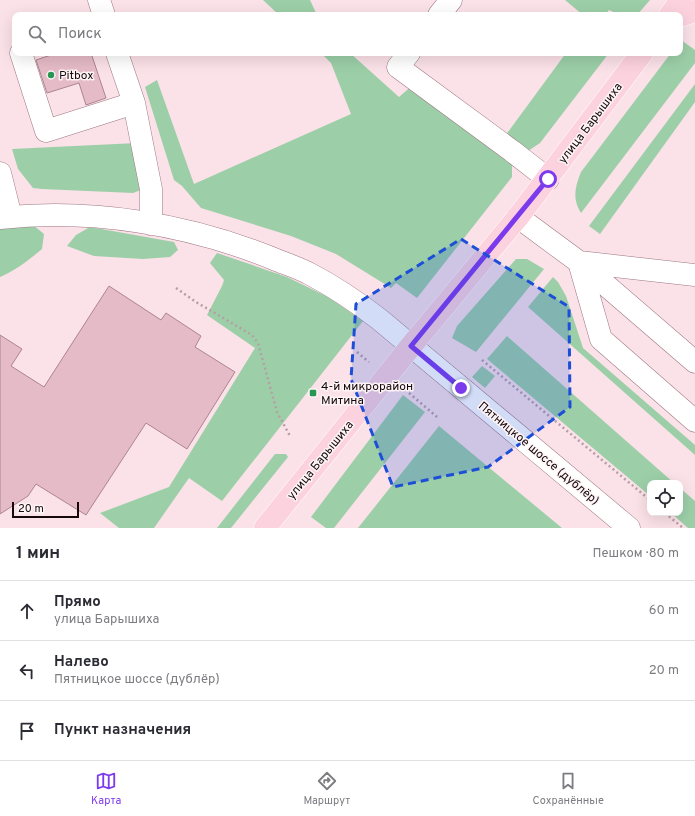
<!DOCTYPE html>
<html lang="ru">
<meta charset="utf-8">
<style>
:root{--surface:#fff;--page:#f7f7f7;--text:#2b2b33;--muted:#7c7c81;--line:#e1e1e2;--accent:#7c3aed}
body{margin:0;font-family:Overpass,sans-serif;background:var(--page);color:var(--text)}
.controls{position:absolute;right:12px;bottom:12px;display:grid;overflow:hidden;border-radius:8px;box-shadow:0 4px 16px #0002}
.controls button{width:36px;height:36px;display:grid;place-items:center;padding:0;border:0;border-bottom:1px solid var(--line);background:var(--surface);color:var(--text);font:20px sans-serif}
.scale{position:absolute;left:12px;bottom:10px;width:67px;box-sizing:border-box;padding-left:4px;border:2px solid #15080c;border-top:0;font-size:11px;line-height:14px;white-space:nowrap;color:#15080c;-webkit-text-stroke:3px #fdf4f6;paint-order:stroke}
.stop{position:absolute;width:12px;height:12px;margin:-9px;border:3px solid #7c3aed;border-radius:50%;background:#fff}
.stop.end{background:#7c3aed;border-color:#fff;box-shadow:0 1px 4px #0008}
.list{margin:0;padding:0;list-style:none}
h2{display:flex;justify-content:space-between;align-items:center;height:52px;margin:0;padding:0 16px;font-size:17px}
h2 small{font-size:13px;font-weight:400;color:var(--muted)}
.list li{display:grid;grid-template-columns:26px 1fr auto;gap:12px;align-items:center;box-sizing:border-box;height:60px;padding:0 16px;border-top:1px solid var(--line)}
.list b{display:block;font-size:15px;white-space:nowrap}
.list p{margin:0;font-size:13px;white-space:nowrap;color:var(--muted)}
.list em{font-size:13px;font-style:normal;color:var(--muted)}
.icon{flex:none;width:22px;height:22px;fill:none;stroke:currentColor;stroke-width:2;stroke-linecap:round;stroke-linejoin:round}
.map{position:relative;flex:none;width:695px;height:528px;overflow:hidden}
.search{position:absolute;background:var(--surface);box-shadow:0 4px 16px #0002;left:12px;right:12px;top:12px;height:44px;display:flex;align-items:center;gap:10px;box-sizing:border-box;padding:0 14px;border-radius:8px;color:var(--muted);font-size:15px}
.sheet{height:232px;background:var(--surface)}
nav{display:flex;justify-content:space-around;align-items:center;box-sizing:border-box;height:56px;border-top:1px solid var(--line);background:var(--surface);font-size:11px;color:var(--muted)}
nav a{display:grid;justify-items:center;gap:2px}
nav .on{color:var(--accent)}
.map>svg:first-child{display:block}
.green{fill:#9ccfa8}
.building{fill:#e5bbc7;stroke:#ac8590}
.lines{fill:none;stroke-linecap:round;stroke-linejoin:round}
.minor-casing{stroke:#9e7883;stroke-width:23}
.major-casing{stroke:#fff;stroke-width:23}
.path{stroke:#b59fa5;stroke-width:2.5;stroke-dasharray:2 3;stroke-linecap:butt}
.minor{stroke:#fff;stroke-width:22}
.major{stroke:#fdd2df;stroke-width:22}
.route{stroke:#7c3aed;stroke-width:5}
.marked{fill:#1d4ed8;fill-opacity:0.2;stroke:#1d4ed8;stroke-width:3;stroke-dasharray:8 5;stroke-linejoin:round}
.poi-dot{fill:#279752;stroke:#fdf4f6;stroke-width:1.5}
.labels{text-anchor:middle;stroke-width:3;stroke-linejoin:round;paint-order:stroke}
.poi-label{font-size:12px;fill:#15080c;stroke:#fdf4f6;text-anchor:start}
.street-label{font-size:12px;fill:#15080c;stroke:#fdf4f6}
</style>
<div class="map">
<svg width="695" height="528" viewBox="0 0 695 528">
<rect width="100%" height="100%" fill="#fbe1e8"/>
<!-- green -->
<path class="green" d="M263,0H310L317,15H279Z
M565,0H650L637,15H620L609,10L605,15H583Z
M681,40L695,50V63L581,213C572,199 575,187 581,172L671,53H680Z
M321,53H350L399,97L414,84L512,164V177L417,298L396,283L391,288L336,254L291,236L201,208L182,186L174,180L145,87L157,80L194,184L351,114L331,63Z
M566,53H609L540,143L528,151L505,136Z
M695,84V102L600,234L589,226Z
M137,143L143,189L133,193L42,189L33,188L18,169L12,149Z
M32,224L44,234L42,249C29,260 16,270 0,277V229Z
M90,227L174,242L178,250L170,257L143,259L94,256L67,246L76,235Z
M217,253L287,277L328,297L363,321L222,501L189,478L154,528H119L100,513L169,487L255,348L207,315L222,286L224,280L210,263Z
M516,259H527L544,269L476,352L452,338L457,326Z
M553,277L558,282L566,296L583,348L695,445V455L528,307Z
M507,336L674,483H650V496L487,359Z
M482,366L495,376L485,388L472,377Z
M403,395L425,412L334,528H326L311,517Z
M439,426L562,528H358Z
M275,454H286L288,457L231,528H217Z
M680,488L695,501V528H688L671,513H680Z"/>
<!-- building -->
<path class="building" d="M57,53H91L106,98L86,105L79,83L47,93L36,60Z
M109,286L161,320L166,313L201,336L195,347L235,372L187,449L146,423L86,515L36,484L28,496L0,514V335L22,349L11,366L44,387Z"/>
<g class="lines">
<!-- minor casing -->
<g class="minor-casing">
<path id="minor" d="M99,0L104,15
M439,15L451,0
M21,53L46,131L134,103
M117,53L134,103L151,189V224
M409,53L398,67L512,151L548,179
M0,173L11,217
M518,217L579,262L601,339L695,421
M0,218C92,208 188,224 274,259C286,264 299,268 310,274C335,287 357,302 379,319L629,528
M579,262L695,362
M579,262L695,275"/>
</g>
<!-- major casing -->
<g class="major-casing">
<path id="major" d="M670,15L681,0
M680,16L695,11
M265,528L411,346L518,217L642,53"/>
</g>
<!-- path -->
<path class="path" d="M176,288L196,302L252,335L258,343L277,412L290,436
M357,352L369,362
M482,360L650,500
M409,393L437,417
M665,513L683,528"/>
<!-- minor -->
<use href="#minor" class="minor"/>
<!-- major -->
<use href="#major" class="major"/>
</g>
<g class="lines">
<!-- route -->
<path class="route" d="M461,388L411,346L548,179"/>
</g>
<!-- marked area -->
<path class="marked" d="M461,239L569,307L570,407L488,467L393,487L351,379L356,304Z"/>
<!-- markers -->
<g class="poi-dot">
<circle cx="51" cy="75" r="4"/>
<rect x="309" y="389" width="8" height="8" rx="2"/>
</g>
<g class="labels">
<!-- poi labels -->
<g class="poi-label">
<text x="59" y="79">Pitbox</text>
<text x="321" y="390">4-й микрорайон<tspan x="321" dy="14">Митина</tspan></text>
</g>
<!-- street labels -->
<g class="street-label">
<text transform="translate(590 123) rotate(-53)" y="4">улица Барышиха</text>
<text transform="translate(539 453) rotate(40)" y="4">Пятницкое шоссе (дублёр)</text>
<text transform="translate(320 460) rotate(-51)" y="4">улица Барышиха</text>
</g>
</g>
</svg>
<div class="controls">
<button><svg class="icon" aria-label="locate" viewBox="0 0 24 24"><circle cx="12" cy="12" r="6"/><path d="M12 2v4M12 18v4M2 12h4M18 12h4"/></svg></button>
</div>
<div class="scale">20 m</div>
<div class="stop" style="left:548px;top:179px"></div>
<div class="stop end" style="left:461px;top:388px"></div>
<div class="search"><svg class="icon" aria-label="search" viewBox="0 0 24 24"><circle cx="10" cy="10" r="6"/><path d="M15 15l6 6"/></svg>Поиск</div>
</div>
<section class="sheet">
<h2>1 мин<small>Пешком · 80 m</small></h2>
<ul class="list">
<li><svg class="icon" aria-label="ahead" viewBox="0 0 24 24"><path d="M12 20V5M6 11l6-6 6 6"/></svg><div><b>Прямо</b><p>улица Барышиха</p></div><em>60 m</em></li>
<li><svg class="icon" aria-label="left" viewBox="0 0 24 24"><path d="M17 20v-9H6M10 6l-5 5 5 5"/></svg><div><b>Налево</b><p>Пятницкое шоссе (дублёр)</p></div><em>20 m</em></li>
<li><svg class="icon" aria-label="arrive" viewBox="0 0 24 24"><path d="M6 21V4h12l-3 4 3 4H6"/></svg><div><b>Пункт назначения</b></div></li>
</ul>
</section>
<nav>
<a class="on"><svg class="icon" aria-label="map" viewBox="0 0 24 24"><path d="M3 6l6-2 6 2 6-2v14l-6 2-6-2-6 2zM9 4v14M15 6v14"/></svg>Карта</a>
<a><svg class="icon" aria-label="directions" viewBox="0 0 24 24"><path d="M12 3l9 9-9 9-9-9zM9 14v-3h6M13 9l2 2-2 2"/></svg>Маршрут</a>
<a><svg class="icon" aria-label="saved" viewBox="0 0 24 24"><path d="M7 4h10v16l-5-4-5 4z"/></svg>Сохранённые</a>
</nav>
